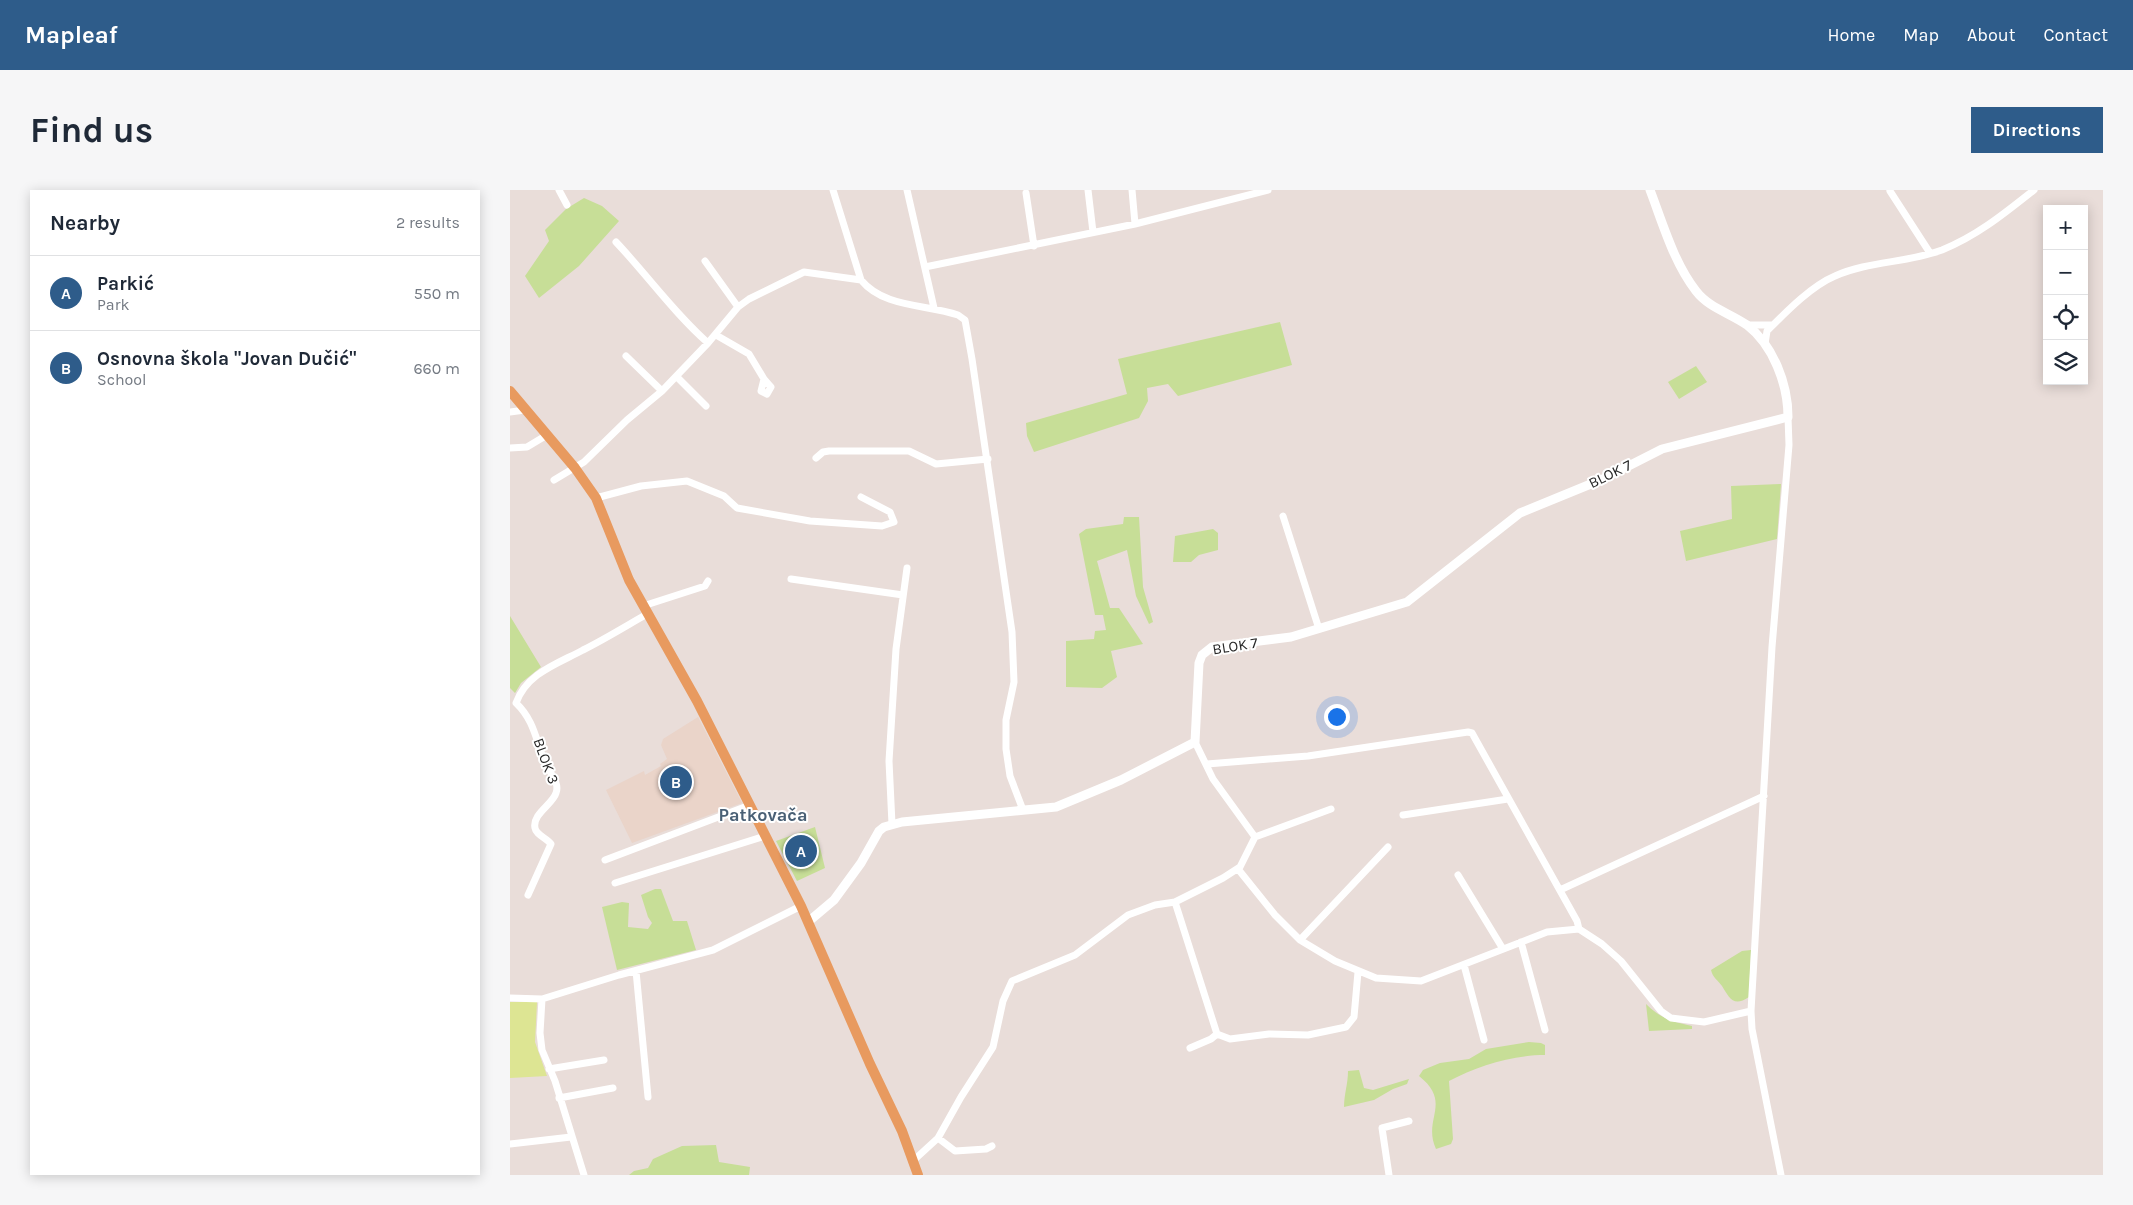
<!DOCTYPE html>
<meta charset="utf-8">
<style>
:root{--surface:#fff;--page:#f6f6f7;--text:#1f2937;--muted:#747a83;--line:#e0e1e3;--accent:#2e5c8a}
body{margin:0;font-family:Karla,sans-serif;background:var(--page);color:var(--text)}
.controls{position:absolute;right:15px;top:15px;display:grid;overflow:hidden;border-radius:0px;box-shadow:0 2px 12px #0003}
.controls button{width:45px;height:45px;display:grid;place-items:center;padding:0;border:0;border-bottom:1px solid var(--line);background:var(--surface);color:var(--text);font:25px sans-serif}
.you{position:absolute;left:826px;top:526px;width:18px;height:18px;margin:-12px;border:4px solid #fff;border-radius:50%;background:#1a73e8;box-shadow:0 0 0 8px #1a73e833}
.badge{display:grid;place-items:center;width:32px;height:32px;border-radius:50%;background:var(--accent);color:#fff;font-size:16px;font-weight:700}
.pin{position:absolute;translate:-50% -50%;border:2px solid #fff;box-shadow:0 1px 5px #0006}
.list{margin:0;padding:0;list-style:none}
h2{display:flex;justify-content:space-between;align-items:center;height:65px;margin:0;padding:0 20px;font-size:21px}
h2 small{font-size:16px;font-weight:400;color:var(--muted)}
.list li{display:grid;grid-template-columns:32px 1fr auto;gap:15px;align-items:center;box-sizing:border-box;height:75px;padding:0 20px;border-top:1px solid var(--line)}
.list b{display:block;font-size:19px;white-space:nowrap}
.list p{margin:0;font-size:16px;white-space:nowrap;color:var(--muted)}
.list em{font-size:16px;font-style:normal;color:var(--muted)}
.icon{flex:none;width:28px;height:28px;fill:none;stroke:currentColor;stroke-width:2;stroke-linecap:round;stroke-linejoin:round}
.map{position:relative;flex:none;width:1593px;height:985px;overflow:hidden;border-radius:0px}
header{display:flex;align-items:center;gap:30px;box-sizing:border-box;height:70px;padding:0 25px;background:var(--accent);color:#fff}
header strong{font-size:24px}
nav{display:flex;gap:28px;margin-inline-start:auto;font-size:18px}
.intro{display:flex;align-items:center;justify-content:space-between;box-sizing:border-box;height:120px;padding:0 30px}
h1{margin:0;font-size:35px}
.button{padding:12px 22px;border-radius:0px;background:var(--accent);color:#fff;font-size:18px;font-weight:700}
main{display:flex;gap:30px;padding:0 30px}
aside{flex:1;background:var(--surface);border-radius:0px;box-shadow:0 2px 12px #0003}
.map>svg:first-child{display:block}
.education{fill:#ead4c9}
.green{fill:#c7de97}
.pitch{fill:#dde593}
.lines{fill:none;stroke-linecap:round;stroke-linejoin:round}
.minor{stroke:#fff;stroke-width:7}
.tertiary{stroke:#fff;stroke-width:9}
.primary{stroke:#e89a5f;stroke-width:10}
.labels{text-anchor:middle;stroke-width:4;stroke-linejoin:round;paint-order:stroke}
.street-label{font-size:15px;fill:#272727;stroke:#fff}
.quarter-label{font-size:18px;font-weight:bold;fill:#4a6075;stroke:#fff}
</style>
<header>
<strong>Mapleaf</strong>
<nav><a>Home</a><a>Map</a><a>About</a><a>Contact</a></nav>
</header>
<div class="intro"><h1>Find us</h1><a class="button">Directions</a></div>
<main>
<aside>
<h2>Nearby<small>2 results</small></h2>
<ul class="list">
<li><span class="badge">A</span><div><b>Parkić</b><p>Park</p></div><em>550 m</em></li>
<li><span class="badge">B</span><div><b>Osnovna škola &quot;Jovan Dučić&quot;</b><p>School</p></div><em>660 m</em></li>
</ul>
</aside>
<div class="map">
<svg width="1593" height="985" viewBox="0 0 1593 985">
<rect width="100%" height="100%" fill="#e9ddd9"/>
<!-- education -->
<path class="education" d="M188,527L232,613L122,653L96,600L134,581L135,585L151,576L150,574L157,569L151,555L153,549Z"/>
<!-- green -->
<path class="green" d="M74,8L92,16L109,31L69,76L29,108L15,86L39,51L35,40L56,19Z
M770,132L782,175L668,206L658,194L637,198L638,211L629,228L524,262L517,246L516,233L617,204L608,169Z
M1186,176L1197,192L1169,209L1158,192Z
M1271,294L1267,349L1176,371L1170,341L1222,329L1221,296Z
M614,327H629L633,397L643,432L639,434L626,406L617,360L587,371L600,418H609L633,454L601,461L607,487L592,498L556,497V451L584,449L585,441L596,440L593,425H585L569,344L576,339L613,334Z
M703,339L708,343V360L689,365L681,372H663L665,346Z
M0,426L31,477L11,493L5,503L0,498Z
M305,637L315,678L287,691L266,651Z
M145,699H151L163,731H177L186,760L107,780L92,717L112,712L119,713L118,737L138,739L142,733L138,727L131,705Z
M1241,760L1239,807C1223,818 1219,807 1212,796C1207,789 1203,788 1201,780L1232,761Z
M1136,814C1150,828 1163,832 1182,836V839L1139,841Z
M1019,852L1031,853L1035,855V865C1003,865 967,876 939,891L943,949L941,954L926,959C912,929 943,913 909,886L913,880L930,873L959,869L976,859Z
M849,880L854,898L863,900L899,889L897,894L883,899L864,910L834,917C834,904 838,894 838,881Z
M206,955L209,972L240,977L239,985H119L124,981L138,978L143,969L172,956Z"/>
<!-- pitch -->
<path class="pitch" d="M0,812H27L25,852L37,886L0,888Z"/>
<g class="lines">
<!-- minor -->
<path class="minor" d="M49,0L57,15
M323,0L351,90
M397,0L424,118
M578,0L583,42
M622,0L625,34
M1380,1L1420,63
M516,3L524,56
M106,52C138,86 164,123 198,153
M195,71L228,117
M415,77L625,34L758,0
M1237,135H1262
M206,145L239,164L254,189
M1255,154L1257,141C1275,123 1301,96 1325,86C1358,71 1397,73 1432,60C1467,46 1495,23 1524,0
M116,166L152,201
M167,187L196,216
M254,189L261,197L257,204L251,201Z
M0,222L15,220
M0,258L17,257L37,245
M306,268L313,262L319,261H399L426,274L478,269
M44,290L74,272L117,230L152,201L198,153L228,117L239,109L294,82L351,90C374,118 416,114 448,125L455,130L462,169L502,442L504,492L496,530V559L500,586L513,620
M86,308L131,296L177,291L214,306L227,318L300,331L372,336L384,332L380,322L351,307
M773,326L809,439
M281,389L393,405
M133,416L195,396L198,391
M685,552L703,589L745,647
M697,574L798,566L958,542L962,543L1067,731L1069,739
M893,625L998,609
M382,634L379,571L386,459L397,378
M95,670L240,615
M728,679L765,725L790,750L825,771L866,788L911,791L1037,742L1069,739L1092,754L1111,771L1151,821L1161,828L1194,832L1241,821
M948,685L993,759
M105,693L255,646
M1050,700L1254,606
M18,705L41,654C37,648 26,645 25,638C22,624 43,614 46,603C50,593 40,583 36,575C26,552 25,531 6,513C17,483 47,474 73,460C95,449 116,436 137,424
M665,712L707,844L720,849L759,844L798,845L836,837L844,827L848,782
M790,750L878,657
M1011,752L1035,840
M954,775L974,850
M126,781L138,907
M0,808L32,809L109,785L203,760L291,716
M32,809L30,843L32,860L45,891L74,985
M680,858L701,849L707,844
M39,879L94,870
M49,908L103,898
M428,948L445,961L476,959L482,956
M0,954L61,947
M404,970L428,948L451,907L483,857L493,811L502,791L565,765L618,725L645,715L665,712L713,688L730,677L745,647L821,619
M879,985L872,938L899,931
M1271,985L1242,839L1241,821L1262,457L1279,255L1278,227"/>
<!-- tertiary -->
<path class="tertiary" d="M298,732L324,710L351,673L369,641L374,637L392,632L546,617L611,590L685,552L689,473L692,465L702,457L781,447L897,412L1010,323L1093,289L1152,259L1278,227C1278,194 1263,155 1237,135C1220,123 1199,118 1186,101C1164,73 1153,34 1140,0"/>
<!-- primary -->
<path class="primary" d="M0,201L65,278L86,308L119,390L187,511L291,716L360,874L392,941L408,985"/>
</g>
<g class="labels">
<!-- street labels -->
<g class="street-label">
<text transform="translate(1100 284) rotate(-26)" y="5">BLOK 7</text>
<text transform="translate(725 456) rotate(-9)" y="5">BLOK 7</text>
<text transform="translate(36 571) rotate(70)" y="5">BLOK 3</text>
</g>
<!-- quarter labels -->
<g class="quarter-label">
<text x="253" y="631">Patkovača</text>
</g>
</g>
</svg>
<div class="controls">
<button>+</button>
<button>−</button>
<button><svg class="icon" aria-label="locate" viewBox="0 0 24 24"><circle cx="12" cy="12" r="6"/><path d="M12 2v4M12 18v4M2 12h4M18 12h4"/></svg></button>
<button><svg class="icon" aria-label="layers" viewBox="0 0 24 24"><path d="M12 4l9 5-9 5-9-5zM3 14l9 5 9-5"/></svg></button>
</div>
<div class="you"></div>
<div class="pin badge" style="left:291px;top:661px">A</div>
<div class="pin badge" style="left:166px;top:592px">B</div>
</div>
</main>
